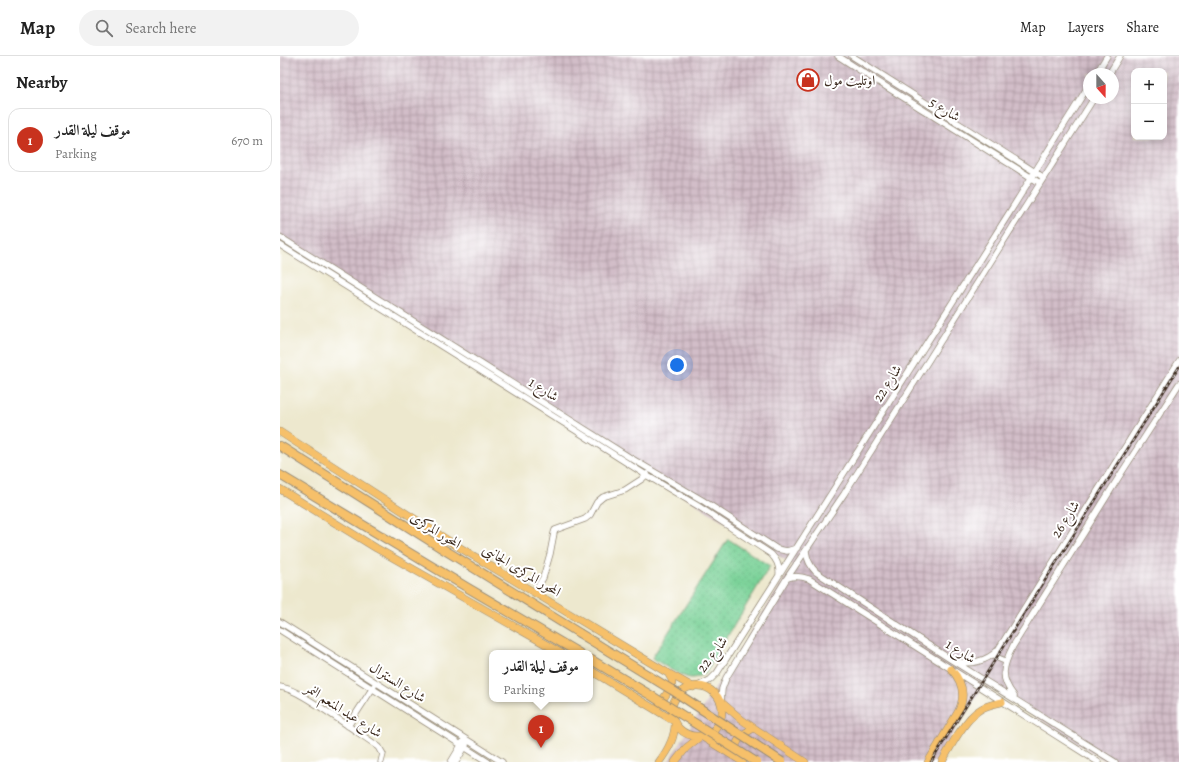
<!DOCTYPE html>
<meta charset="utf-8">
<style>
:root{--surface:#fff;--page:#f2f2f2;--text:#222;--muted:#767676;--line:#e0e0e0;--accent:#c8321e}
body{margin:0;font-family:Alegreya,Amiri,serif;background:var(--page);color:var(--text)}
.controls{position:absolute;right:12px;top:12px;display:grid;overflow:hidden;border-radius:8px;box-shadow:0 2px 10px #0003}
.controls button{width:36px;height:36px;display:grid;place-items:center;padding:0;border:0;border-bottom:1px solid var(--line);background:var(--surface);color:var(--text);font:20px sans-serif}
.compass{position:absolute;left:803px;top:12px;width:36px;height:36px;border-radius:50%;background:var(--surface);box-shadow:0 2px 10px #0003;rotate:159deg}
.you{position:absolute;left:397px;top:309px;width:14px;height:14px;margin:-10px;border:3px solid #fff;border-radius:50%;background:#1a73e8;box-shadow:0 0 0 6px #1a73e833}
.badge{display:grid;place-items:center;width:26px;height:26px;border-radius:50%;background:var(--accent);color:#fff;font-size:13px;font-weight:700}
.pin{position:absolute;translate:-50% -33px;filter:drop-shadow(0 1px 2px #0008)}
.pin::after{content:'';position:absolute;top:21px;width:14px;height:12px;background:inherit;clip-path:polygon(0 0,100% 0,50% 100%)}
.popup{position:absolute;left:209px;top:594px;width:104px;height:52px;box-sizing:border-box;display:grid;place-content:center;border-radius:8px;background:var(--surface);filter:drop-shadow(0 1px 3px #0005);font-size:13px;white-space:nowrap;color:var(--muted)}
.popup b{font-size:15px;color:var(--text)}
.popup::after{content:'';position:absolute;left:50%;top:100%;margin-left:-8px;border:8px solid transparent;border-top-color:var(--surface)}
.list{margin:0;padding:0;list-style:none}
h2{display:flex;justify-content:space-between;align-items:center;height:52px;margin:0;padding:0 16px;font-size:17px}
h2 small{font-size:13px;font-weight:400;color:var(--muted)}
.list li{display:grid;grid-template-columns:26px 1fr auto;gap:12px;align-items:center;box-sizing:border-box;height:64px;margin:0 8px 8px;padding:0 8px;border:1px solid var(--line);border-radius:12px}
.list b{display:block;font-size:15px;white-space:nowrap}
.list p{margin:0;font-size:13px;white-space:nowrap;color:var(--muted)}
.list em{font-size:13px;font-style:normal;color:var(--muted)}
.icon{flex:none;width:22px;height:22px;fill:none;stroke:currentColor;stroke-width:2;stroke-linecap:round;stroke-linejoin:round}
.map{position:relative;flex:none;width:899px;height:706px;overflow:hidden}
header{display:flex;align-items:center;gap:24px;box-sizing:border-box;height:56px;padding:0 20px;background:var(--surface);border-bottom:1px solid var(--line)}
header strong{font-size:19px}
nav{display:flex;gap:22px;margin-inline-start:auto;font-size:14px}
.search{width:280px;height:36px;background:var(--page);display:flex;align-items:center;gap:10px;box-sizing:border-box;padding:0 14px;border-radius:22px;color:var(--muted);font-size:15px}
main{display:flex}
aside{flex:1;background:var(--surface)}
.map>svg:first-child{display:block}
.industrial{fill:url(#industrial-grid);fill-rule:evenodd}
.park{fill:url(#park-dots);stroke:#5a7e5b}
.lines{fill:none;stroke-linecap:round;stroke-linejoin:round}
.minor-casing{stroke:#948976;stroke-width:7}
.major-casing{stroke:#948976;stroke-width:8}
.highway-casing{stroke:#948976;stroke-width:10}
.minor{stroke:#fff;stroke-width:5.5}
.major{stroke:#f6c06b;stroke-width:7}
.highway{stroke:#f6c06b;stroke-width:8}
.rail-casing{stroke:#3b2a1e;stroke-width:2.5}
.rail{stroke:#fff;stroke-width:1;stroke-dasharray:3;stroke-linecap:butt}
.highway-bridge-casing{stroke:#948976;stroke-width:10;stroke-linecap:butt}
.highway-bridge{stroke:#f6c06b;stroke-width:8}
.labels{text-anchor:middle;stroke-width:4;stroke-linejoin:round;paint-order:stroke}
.poi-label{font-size:14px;fill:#3b2a1e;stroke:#fff;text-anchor:start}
.street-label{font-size:14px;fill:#3b2a1e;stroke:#fff}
</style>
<header>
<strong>Map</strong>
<div class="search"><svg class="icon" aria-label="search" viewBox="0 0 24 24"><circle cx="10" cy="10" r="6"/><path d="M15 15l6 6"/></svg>Search here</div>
<nav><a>Map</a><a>Layers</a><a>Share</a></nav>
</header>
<main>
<aside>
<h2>Nearby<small></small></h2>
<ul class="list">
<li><span class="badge">1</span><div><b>موقف ليلة القدر</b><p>Parking</p></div><em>670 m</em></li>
</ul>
</aside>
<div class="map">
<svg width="899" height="706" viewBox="0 0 899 706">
<defs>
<pattern id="industrial-grid" width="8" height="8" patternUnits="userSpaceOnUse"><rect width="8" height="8" fill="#d2bdc8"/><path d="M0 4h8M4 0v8" fill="none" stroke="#ac9aa2"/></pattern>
<pattern id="park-dots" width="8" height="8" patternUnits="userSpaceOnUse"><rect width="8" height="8" fill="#7ad298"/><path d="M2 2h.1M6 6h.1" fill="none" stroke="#6ab483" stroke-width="1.8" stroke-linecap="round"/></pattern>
</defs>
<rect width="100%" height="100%" fill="#fff"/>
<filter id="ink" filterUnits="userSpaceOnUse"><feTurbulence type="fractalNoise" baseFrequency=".025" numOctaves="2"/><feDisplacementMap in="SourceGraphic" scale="8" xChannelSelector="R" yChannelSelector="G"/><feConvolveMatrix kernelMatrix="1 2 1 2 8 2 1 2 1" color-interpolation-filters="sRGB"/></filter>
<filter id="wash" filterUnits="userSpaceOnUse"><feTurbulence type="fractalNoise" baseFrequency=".012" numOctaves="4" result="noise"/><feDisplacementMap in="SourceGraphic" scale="16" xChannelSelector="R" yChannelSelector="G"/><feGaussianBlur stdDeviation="0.9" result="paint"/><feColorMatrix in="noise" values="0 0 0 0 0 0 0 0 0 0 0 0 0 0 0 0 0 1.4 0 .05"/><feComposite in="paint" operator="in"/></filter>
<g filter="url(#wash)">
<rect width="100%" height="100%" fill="#ede8ce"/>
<!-- industrial -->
<path class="industrial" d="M0,0H899V706H827L704,629L655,706H388L513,509L0,185ZM854,15H884V81H854ZM809,18H833V42H809Z"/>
<!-- park -->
<path class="park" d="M448,483L490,510L426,616C422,619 417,622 412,622C404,623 380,607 372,602Z"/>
</g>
<g filter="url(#ink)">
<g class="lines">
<!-- minor casing -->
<g class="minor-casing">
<path id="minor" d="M558,0L589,20L760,127
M572,0L763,121
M816,18L827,0
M829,18L840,0
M0,181L349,401L422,444L497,493L507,495L517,492
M0,189L303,379L366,419L418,450L491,498C497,504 500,510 499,519
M526,495C527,503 530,510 536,516L670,603L835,706
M508,522C515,519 521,520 529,523L818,706
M254,536L263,522L270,498L274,477L275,474L305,463L310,459L317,446L323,441L345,434L362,423L367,418
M0,566L222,706
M0,574L208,706
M714,598L718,602L725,605
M675,605C690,609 706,606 718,594L899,305
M418,630L430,624L437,617L726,162L809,29
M0,631C12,633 23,640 34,647C56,661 77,676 99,691L103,698L101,706
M734,640C719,621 723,610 733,590L842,416L899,328
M441,646L442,633L446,622L507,522L564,438L814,42
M68,670L94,630
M171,706L183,686
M176,706L186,689"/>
</g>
<!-- major casing -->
<g class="major-casing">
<path id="major" d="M0,376L169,485L386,616L413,631
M0,433L96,492L281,597
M310,614L394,665
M392 655a25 25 0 1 1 50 0a25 25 0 1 1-50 0Z
M441,646L462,664L525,706
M379,649L392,630V624L388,617
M421,680L463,706
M455,697C455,685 463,677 474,672
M379,706C388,694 395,682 395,667
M395,706L406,692L421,680
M648,706L678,656C686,640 683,626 671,613
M662,706C670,691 686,661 701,653C707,649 715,648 722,646"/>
</g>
<!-- highway casing -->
<g class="highway-casing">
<path id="highway" d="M0,390L163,493L299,577
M0,419L188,532L299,597"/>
</g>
<!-- minor -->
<use href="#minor" class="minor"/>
<!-- major -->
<use href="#major" class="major"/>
<!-- highway -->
<use href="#highway" class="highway"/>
<!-- rail casing -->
<g class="rail-casing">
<path id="rail" d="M651,706L899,311"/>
</g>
<!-- rail -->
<use href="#rail" class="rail"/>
<!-- highway-bridge casing -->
<g class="highway-bridge-casing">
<path id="highway-bridge" d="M299,577L392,634L502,706
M310,603L372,640L476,706"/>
</g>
<!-- highway-bridge -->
<use href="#highway-bridge" class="highway-bridge"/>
</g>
</g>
<!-- icons -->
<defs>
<g id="shop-ring" transform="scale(1.15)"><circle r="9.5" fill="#fff" stroke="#c8321e" stroke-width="1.5"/><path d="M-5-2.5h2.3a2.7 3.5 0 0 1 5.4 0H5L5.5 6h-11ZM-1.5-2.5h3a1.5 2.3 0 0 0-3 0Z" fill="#c8321e"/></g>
</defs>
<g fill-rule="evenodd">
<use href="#shop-ring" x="528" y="24"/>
</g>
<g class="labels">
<!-- poi labels -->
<g class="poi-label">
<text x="544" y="29">اوتليت مول</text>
</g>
<!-- street labels -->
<g class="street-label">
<text transform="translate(665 53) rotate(31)" y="5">شارع 5</text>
<text transform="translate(607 327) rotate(-58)" y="5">شارع 22</text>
<text transform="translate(264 333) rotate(32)" y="5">شارع 1</text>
<text transform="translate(785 463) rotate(-58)" y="5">شارع 26</text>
<text transform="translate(156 474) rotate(32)" y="5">المحور المركزى</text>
<text transform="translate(242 514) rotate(31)" y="5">المحور المركزى الجانبى</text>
<text transform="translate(681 595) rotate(32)" y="5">شارع 1</text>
<text transform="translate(432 598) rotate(-53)" y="5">شارع 22</text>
<text transform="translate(118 626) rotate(32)" y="5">شارع السنترال</text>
<text transform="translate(64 654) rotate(33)" y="5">شارع عبد المنعم النمر</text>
</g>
</g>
</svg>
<div class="controls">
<button>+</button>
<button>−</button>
</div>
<svg class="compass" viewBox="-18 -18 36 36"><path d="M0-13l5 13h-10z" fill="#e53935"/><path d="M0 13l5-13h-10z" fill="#767676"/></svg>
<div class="you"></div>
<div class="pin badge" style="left:261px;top:692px">1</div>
<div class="popup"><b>موقف ليلة القدر</b>Parking</div>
</div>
</main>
